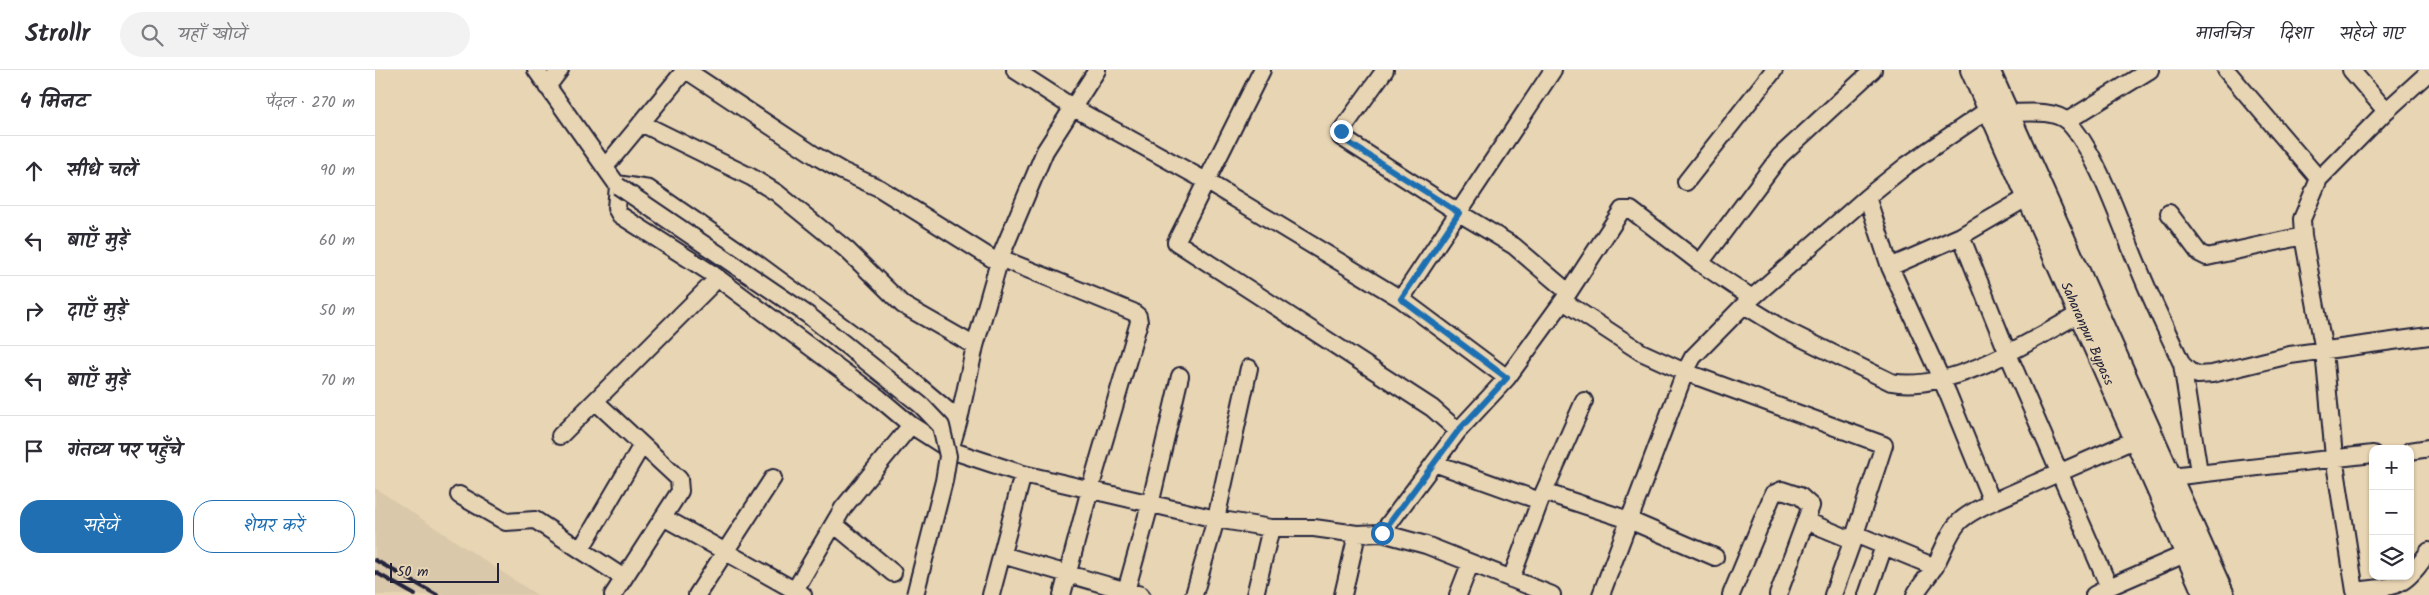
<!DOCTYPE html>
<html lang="hi">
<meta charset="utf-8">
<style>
:root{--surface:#fff;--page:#f2f2f3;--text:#2b2b33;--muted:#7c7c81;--line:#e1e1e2;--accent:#1f6fb2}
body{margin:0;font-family:Kalam,"Playpen Sans Deva",sans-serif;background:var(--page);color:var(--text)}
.controls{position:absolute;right:15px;bottom:15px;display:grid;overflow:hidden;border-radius:10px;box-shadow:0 1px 4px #0004}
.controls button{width:45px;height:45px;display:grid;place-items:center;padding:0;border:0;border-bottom:1px solid var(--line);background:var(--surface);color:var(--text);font:25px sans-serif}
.scale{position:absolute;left:15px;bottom:12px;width:109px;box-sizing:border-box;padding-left:5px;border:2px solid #22223b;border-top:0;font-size:14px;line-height:18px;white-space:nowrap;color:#22223b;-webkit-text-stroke:4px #e8d5b3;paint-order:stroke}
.stop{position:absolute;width:15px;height:15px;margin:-11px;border:4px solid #1f6fb2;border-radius:50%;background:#fff}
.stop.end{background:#1f6fb2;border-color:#fff;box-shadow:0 1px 5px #0008}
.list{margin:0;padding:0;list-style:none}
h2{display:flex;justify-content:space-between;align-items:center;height:65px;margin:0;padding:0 20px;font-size:21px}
h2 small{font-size:16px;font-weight:400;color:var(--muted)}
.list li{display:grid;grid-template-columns:32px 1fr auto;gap:15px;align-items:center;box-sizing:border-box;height:70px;padding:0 20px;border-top:1px solid var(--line)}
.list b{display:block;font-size:19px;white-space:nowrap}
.list em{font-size:16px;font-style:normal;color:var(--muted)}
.actions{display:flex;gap:10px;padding:15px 20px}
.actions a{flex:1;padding:11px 0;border:1px solid var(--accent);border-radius:20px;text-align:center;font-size:18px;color:var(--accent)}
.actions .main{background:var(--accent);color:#fff}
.icon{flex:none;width:28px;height:28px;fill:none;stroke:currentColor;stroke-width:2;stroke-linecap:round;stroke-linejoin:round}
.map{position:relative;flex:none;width:2054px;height:525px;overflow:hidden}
header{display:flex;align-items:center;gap:30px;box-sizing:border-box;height:70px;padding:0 25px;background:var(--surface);border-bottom:1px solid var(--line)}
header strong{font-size:24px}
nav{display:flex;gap:28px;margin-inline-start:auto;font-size:18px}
.search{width:350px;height:45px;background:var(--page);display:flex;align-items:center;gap:12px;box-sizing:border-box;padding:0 18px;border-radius:28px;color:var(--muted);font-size:19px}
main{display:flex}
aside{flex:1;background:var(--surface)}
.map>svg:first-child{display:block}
.built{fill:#d9c8aa}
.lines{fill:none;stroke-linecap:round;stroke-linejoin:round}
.minor-casing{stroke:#22223b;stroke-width:20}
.major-casing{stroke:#22223b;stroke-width:24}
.minor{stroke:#e8d5b3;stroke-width:16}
.major{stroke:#e8d5b3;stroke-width:20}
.rail{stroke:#22223b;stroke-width:4}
.minor-bridge-casing{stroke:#22223b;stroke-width:20;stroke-linecap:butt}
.minor-bridge{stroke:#e8d5b3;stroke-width:16}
.route{stroke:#1f6fb2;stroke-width:6}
.labels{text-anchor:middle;stroke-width:4;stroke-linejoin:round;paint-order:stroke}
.street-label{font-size:14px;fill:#22223b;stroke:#e8d5b3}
</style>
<header>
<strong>Strollr</strong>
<div class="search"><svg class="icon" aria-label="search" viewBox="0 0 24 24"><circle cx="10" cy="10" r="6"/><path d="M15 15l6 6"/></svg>यहाँ खोजें</div>
<nav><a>मानचित्र</a><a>दिशा</a><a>सहेजे गए</a></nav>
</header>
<main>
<aside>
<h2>4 मिनट<small>पैदल · 270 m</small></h2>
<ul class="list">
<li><svg class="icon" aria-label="ahead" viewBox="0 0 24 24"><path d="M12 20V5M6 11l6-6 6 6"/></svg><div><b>सीधे चलें</b></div><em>90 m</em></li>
<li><svg class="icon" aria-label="left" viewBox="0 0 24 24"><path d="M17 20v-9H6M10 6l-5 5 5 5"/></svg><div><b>बाएँ मुड़ें</b></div><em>60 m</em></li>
<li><svg class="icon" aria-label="right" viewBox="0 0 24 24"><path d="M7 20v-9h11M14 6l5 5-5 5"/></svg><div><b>दाएँ मुड़ें</b></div><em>50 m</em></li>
<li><svg class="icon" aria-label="left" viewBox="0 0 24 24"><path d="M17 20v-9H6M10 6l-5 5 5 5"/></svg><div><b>बाएँ मुड़ें</b></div><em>70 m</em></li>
<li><svg class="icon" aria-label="arrive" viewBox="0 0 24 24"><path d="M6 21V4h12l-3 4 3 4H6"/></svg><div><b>गंतव्य पर पहुँचे</b></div></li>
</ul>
<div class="actions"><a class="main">सहेजें</a><a>शेयर करें</a></div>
</aside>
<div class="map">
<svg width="2054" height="525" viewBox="0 0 2054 525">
<rect width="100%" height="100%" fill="#e8d5b3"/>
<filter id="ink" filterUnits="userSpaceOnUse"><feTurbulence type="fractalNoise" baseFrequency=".02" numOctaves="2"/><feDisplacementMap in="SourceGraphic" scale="10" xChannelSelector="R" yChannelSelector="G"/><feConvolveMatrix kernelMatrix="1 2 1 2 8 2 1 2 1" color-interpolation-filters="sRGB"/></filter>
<g filter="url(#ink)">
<!-- built -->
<path class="built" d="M0,418L162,525H0Z"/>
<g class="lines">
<!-- minor casing -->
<g class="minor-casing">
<path id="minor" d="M161,0L243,116L241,138L245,145L336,203L504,328L536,355L575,380L648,404L841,449L896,458H939L982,464L1007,463L1051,475L1177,525
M311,0L441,86L467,101L504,118L624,193
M640,0L697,37L831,111L1026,229L1132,308
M887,0L801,172L1057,338L1083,361L1007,463
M1010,0L966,61V67L1084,143L1139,176L1193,222
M1851,0L1944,109L1927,149L1928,166L1949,281L1959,387L1980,521C2025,515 2027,520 2054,481
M172,17L185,0
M2011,41L2054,2
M1633,43C1651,43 1679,39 1693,52C1721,80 1747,158 1763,196C1776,229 1792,261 1807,294L1814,301L1823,305L1837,304L1915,285L2054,266
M1692,51L1775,0
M266,53L376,107L402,123L472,180L528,235L600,276
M230,97L310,0
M1944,109L2011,41L1976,0
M1311,112L1399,0
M242,114L274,119L380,192L513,290L584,350
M1492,127L1515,197L1573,324L1617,432L1759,370
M1794,143L1824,183L1832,187L1928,166
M1586,166L1633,284L1734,517L1810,484
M625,188L758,242L763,246L764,252L715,419L687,525
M1325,193L1405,86L1498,0
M1515,197L1586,166L1653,127
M1026,229L1178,0
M1188,231L1266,282L1310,302L1509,375L1480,464
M1369,235L1408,259L1516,312C1575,323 1654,272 1704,244
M1807,294L1824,402
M220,331L304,409L305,421L238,525
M1083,361L1132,308L1188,231L1247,140H1256L1325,193L1377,228
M185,366L343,208
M575,380L584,350L600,276L625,188L670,81L722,0
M2035,381L2054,378
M1059,393L1165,431
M1796,407L1998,384
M1169,422L1254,450L1340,487
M84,425L131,452L160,450L249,508
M288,447L428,525
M1431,451L1477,470
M459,454L518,503
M206,479L267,375
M627,485L766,525
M1136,509L1165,431L1209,331
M420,520L468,438L536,355
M751,521L775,435L805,306
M322,525L398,408
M616,525L648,404
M819,525L841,449L874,298
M880,525L896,458
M968,525L982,464
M1083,525L1095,494
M1226,525L1310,302L1318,287L1369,235L1492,127L1532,95L1614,39
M1356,525L1398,424L1407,420L1425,426L1436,436L1403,525
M1458,525L1480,464L1560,497
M1492,525L1509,476
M1540,525C1545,515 1554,506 1560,496C1580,457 1574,452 1617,432
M1719,525L1734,517"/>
</g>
<!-- major casing -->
<g class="major-casing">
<g id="major">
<path id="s1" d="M1596,0L1829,525"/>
<path d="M1614,0L1849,525"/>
</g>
</g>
<!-- minor -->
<use href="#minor" class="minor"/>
<!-- major -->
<use href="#major" class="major"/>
<!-- rail -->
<path class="rail" d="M0,490L62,525
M0,502L40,525"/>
<!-- minor-bridge casing -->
<g class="minor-bridge-casing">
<path id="minor-bridge" d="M243,116L433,245L547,336L566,356L573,386L569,411L540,525"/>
</g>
<!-- minor-bridge -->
<use href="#minor-bridge" class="minor-bridge"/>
</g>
</g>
<g class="lines" filter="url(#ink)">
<!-- route -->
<path class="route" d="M966,61L968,69L1084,143L1026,229L1132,308L1083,361L1007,463"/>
</g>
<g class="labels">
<!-- street labels -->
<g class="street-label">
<text dy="5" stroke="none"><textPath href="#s1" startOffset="288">Saharanpur Bypass</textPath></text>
</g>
</g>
</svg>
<div class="controls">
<button>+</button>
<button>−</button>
<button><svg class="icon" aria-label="layers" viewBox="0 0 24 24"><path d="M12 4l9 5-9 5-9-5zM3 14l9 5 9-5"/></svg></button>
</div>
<div class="scale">50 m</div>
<div class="stop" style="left:1007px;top:463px"></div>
<div class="stop end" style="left:966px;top:61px"></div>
</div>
</main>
